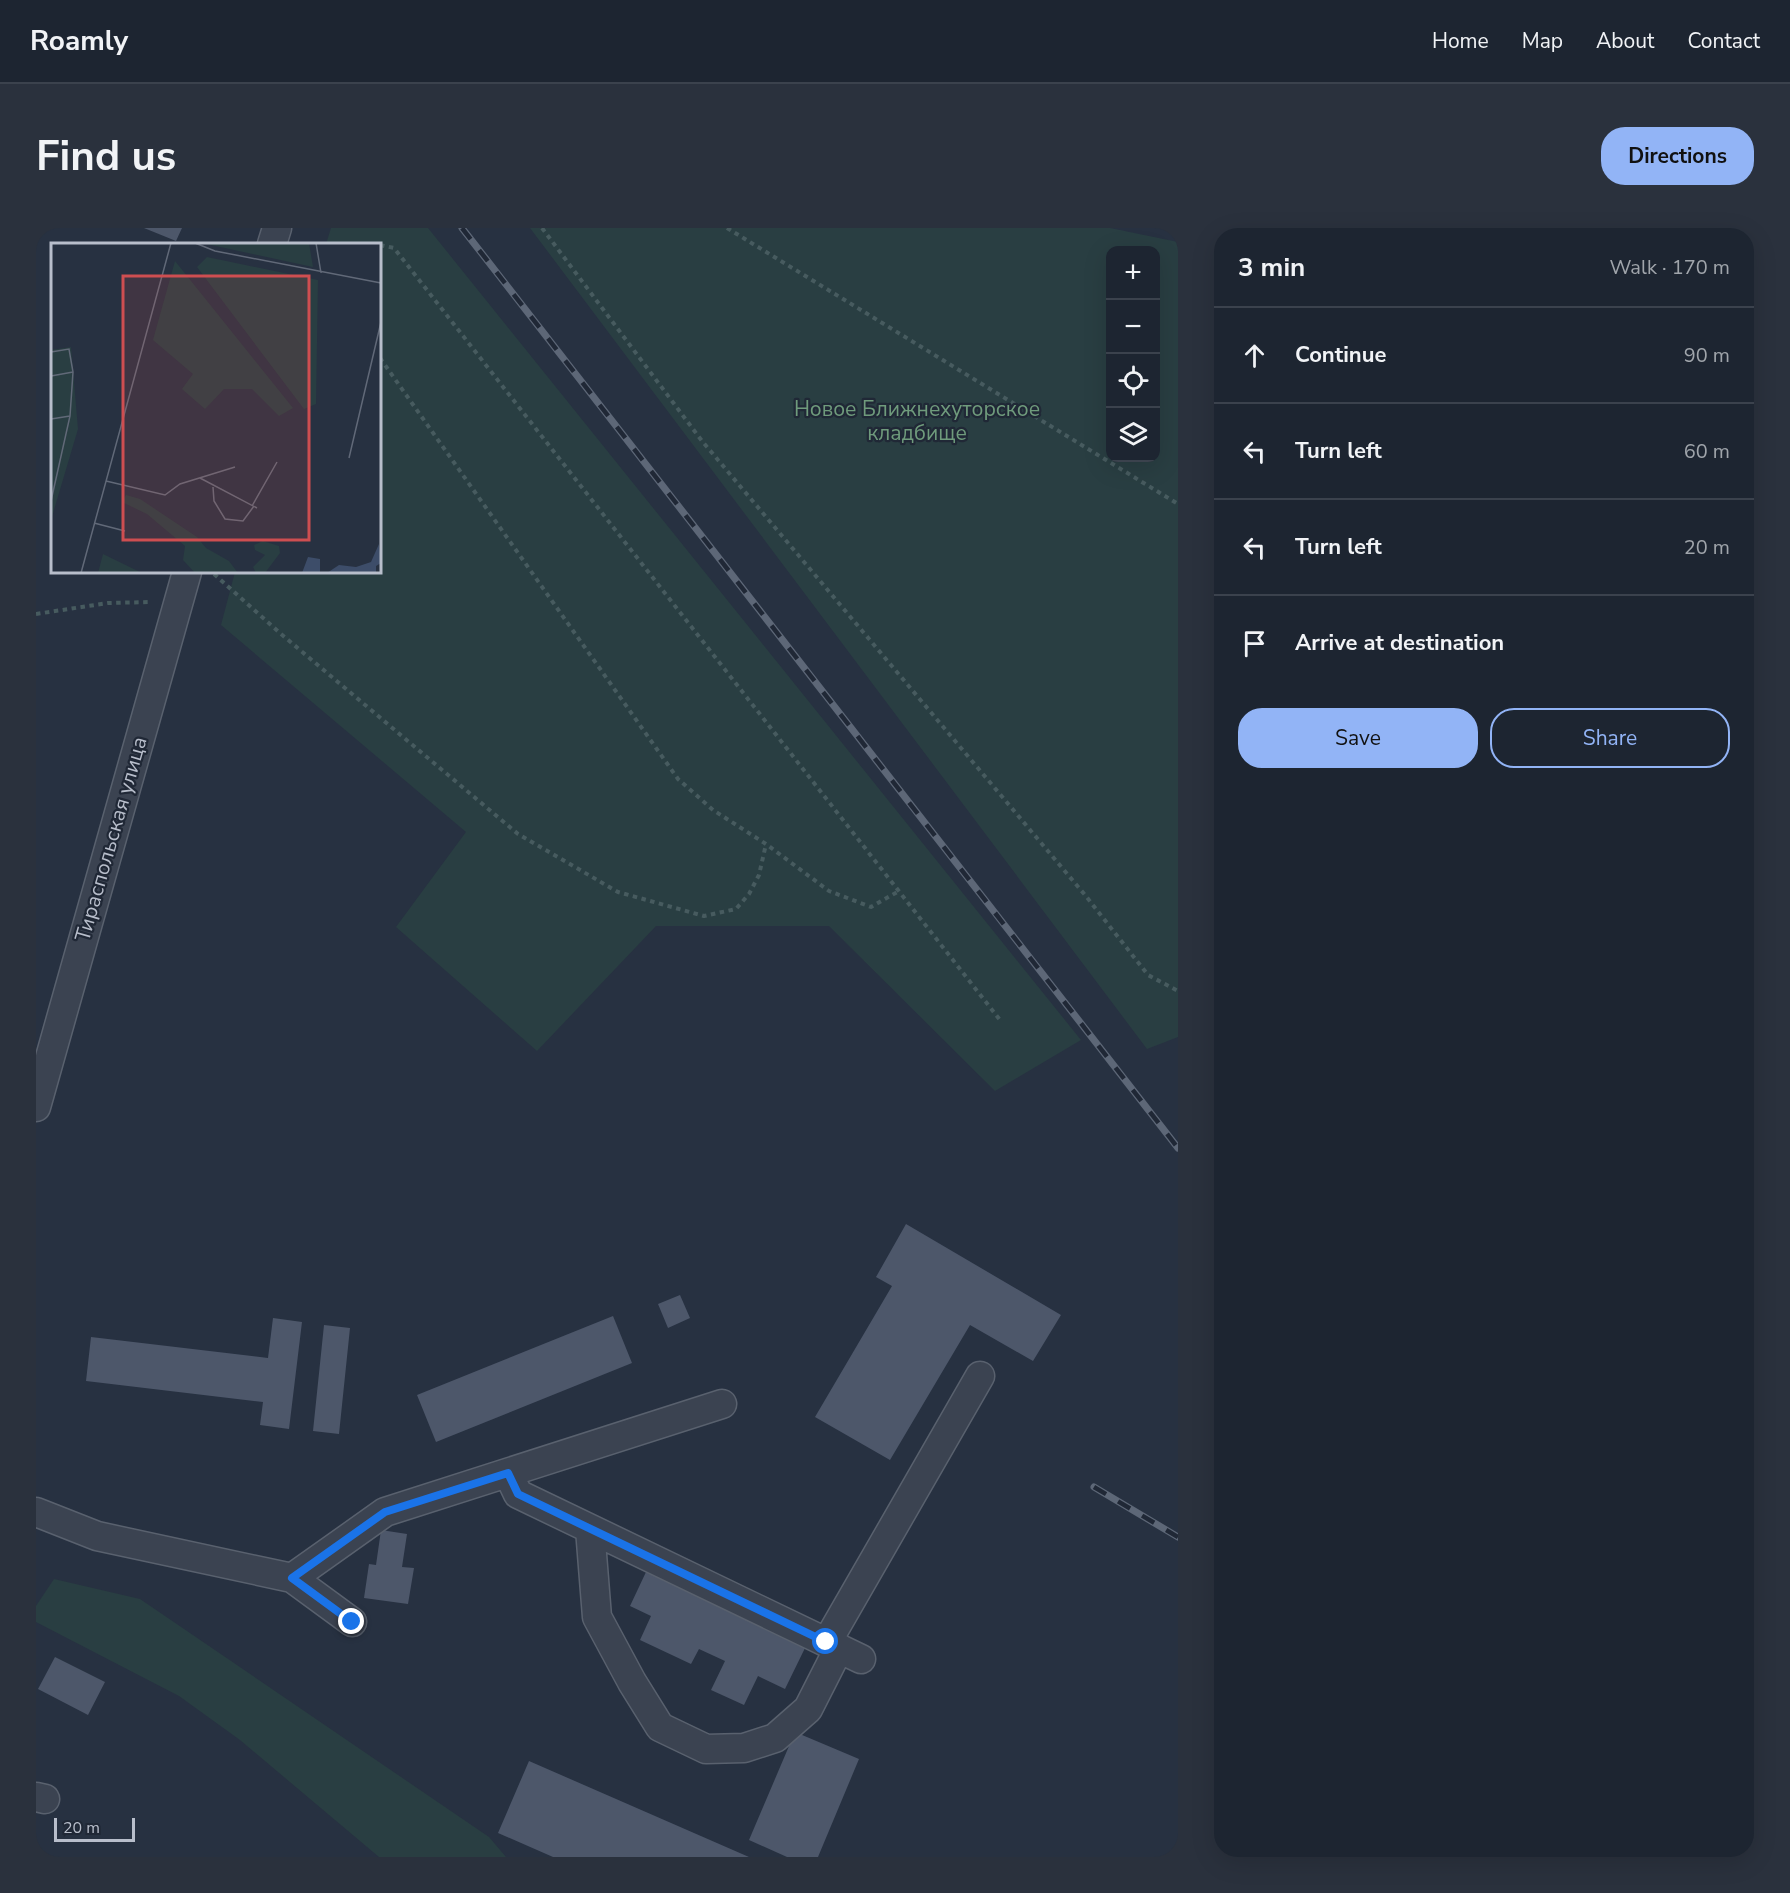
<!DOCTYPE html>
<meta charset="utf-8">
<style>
:root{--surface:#1d2531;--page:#2a313d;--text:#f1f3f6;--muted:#a0a5ab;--line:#3b424d;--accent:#92b4f6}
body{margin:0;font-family:"Nunito Sans",sans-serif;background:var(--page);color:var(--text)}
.controls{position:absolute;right:18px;top:18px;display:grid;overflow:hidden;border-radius:12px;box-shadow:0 6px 24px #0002}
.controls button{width:54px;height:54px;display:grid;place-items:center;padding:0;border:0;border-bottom:2px solid var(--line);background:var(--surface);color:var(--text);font:30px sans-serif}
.scale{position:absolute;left:18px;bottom:15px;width:81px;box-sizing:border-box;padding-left:6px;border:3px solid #b8becb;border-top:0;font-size:16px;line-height:21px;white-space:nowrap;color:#b8becb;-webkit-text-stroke:4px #202836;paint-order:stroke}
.stop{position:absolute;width:18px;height:18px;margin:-14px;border:4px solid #1a73e8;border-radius:50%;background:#fff}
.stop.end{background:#1a73e8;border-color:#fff;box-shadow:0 2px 6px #0008}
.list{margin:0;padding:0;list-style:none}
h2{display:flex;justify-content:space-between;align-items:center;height:78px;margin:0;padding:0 24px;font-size:26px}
h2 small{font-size:20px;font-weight:400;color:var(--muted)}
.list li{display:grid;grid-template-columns:39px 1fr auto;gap:18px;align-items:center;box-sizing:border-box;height:96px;padding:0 24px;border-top:2px solid var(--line)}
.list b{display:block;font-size:22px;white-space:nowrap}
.list em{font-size:20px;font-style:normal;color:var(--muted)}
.actions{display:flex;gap:12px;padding:18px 24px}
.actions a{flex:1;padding:14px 0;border:2px solid var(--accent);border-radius:24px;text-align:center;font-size:21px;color:var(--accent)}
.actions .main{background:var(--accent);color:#111}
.icon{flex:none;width:33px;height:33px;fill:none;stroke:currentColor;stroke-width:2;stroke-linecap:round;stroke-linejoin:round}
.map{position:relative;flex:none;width:1142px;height:1629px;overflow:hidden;border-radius:24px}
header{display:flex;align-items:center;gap:36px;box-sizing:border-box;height:84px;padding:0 30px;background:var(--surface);border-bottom:2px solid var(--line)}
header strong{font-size:28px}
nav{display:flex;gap:33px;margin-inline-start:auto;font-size:21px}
.intro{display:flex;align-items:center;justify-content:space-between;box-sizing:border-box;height:144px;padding:0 36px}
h1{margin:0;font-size:42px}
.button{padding:15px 27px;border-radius:24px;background:var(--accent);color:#111;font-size:21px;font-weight:700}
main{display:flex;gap:36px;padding:0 36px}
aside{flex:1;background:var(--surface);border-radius:24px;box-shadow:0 6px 24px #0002}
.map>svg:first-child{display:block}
.green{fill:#293e42;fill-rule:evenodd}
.building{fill:#4d576a}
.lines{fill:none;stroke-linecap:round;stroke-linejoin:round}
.minor-casing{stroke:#59616e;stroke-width:31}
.path{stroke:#475b5f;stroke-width:4;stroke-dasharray:4.5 4.5;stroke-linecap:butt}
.minor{stroke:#3b4351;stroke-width:28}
.rail-casing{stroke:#5d6777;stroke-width:7}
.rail{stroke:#202836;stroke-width:4.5;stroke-dasharray:14;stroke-linecap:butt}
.route{stroke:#1a73e8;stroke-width:8}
.labels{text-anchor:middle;stroke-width:4.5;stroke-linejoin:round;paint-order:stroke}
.park-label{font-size:21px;fill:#6f9b7c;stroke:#202836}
.street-label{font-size:21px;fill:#b8becb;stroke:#202836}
.inset-road{fill:none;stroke:#616978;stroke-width:1.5}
.view{fill:#ce4e51;fill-opacity:0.15;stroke:#ce4e51;stroke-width:3}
.inset-edge{fill:none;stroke:#b8becb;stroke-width:3}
</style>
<header>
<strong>Roamly</strong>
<nav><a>Home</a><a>Map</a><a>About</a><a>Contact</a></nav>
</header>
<div class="intro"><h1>Find us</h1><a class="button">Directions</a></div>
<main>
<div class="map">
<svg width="1142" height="1629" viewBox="0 0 1142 1629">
<rect width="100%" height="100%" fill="#273141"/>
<!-- green -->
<path class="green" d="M295,0H392L1045,812L959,863L793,698H620L501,823L360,699L430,604L185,397L199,344H344V16H290Z
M494,0H1074L1142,14V809L1111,821ZM1074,22H1120V230H1074Z
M18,1351L104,1371L453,1609L470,1629H343L204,1512L143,1468L0,1394V1378Z"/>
<!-- building -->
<path class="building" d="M108,0H146L140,13Z
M870,996L1025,1087L997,1133L934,1097L854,1232L779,1189L856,1058L840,1049Z
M644,1067L654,1090L632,1100L622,1076Z
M577,1088L596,1135L400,1214L381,1167Z
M237,1090L266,1094L253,1201L224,1197L227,1174L50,1153L55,1109L232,1130Z
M288,1097L314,1100L303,1206L277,1203Z
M345,1302L371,1306L366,1339L378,1340L372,1376L328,1370L333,1336L340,1337Z
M610,1344L769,1420L749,1461L722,1448L708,1477L675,1462L689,1433L663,1421L655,1436L604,1412L615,1388L594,1378Z
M19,1429L69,1454L52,1487L2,1461Z
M759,1504L823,1531L782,1629H751L713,1612Z
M493,1533L713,1629H517L462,1605Z"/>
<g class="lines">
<!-- minor casing -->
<g class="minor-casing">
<path id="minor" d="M236,16L241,0
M0,879L151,344
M472,1245L482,1266L825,1431
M0,1284L61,1308L256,1350L349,1284L686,1176
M554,1301L561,1389L596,1454L624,1499L670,1521L708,1520L739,1510L772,1481L803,1420
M256,1350L316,1394
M791,1414L944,1148
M0,1569L9,1571"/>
</g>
<!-- path -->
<path class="path" d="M506,0L666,213L1049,667L1112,747L1142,763
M691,0L1142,276
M332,16H337
M344,17L358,20L964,792
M344,130L642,551L677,582L730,616L793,663L835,679L863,663
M178,346L245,406L482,606L582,664L668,688L700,681L713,666L723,647L730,616
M0,386L72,375L115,374"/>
<!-- minor -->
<use href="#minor" class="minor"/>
<!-- rail casing -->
<g class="rail-casing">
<path id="rail" d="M426,0L1142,920
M1058,1259L1142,1309"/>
</g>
<!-- rail -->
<use href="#rail" class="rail"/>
</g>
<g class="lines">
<!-- route -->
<path class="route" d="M316,1394L256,1350L349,1284L472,1245L482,1266L790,1414"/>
</g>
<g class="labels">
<!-- park labels -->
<g class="park-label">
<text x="881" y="188">Новое Ближнехуторское<tspan x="881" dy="24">кладбище</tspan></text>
</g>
<!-- street labels -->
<g class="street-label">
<text transform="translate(75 611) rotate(-74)" y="7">Тираспольская улица</text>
</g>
</g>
<!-- overview -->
<g transform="translate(15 15)">
<rect width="330" height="330" fill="#273141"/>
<path d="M151,0H258L262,24ZM156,14L267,37L265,161L253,166L146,24ZM124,18L242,165L228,173L201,146H173L154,166L131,146L142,131L102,97ZM20,104L27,186L0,277V107ZM75,252L89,256L146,294L155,305L178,318L187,330H144L132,317L134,303L96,271L71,259ZM212,298L228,303L229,310L214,330H205L202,324L214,312L204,307L203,302ZM52,311L91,330H47Z" fill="#293e42"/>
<path d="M328,301L330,320L325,323V330H276L288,322L305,324L320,319ZM257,314L269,316V330H251Z" fill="#3d4d69"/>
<path class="inset-road" d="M144,0L164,8L330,40M265,0L270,30M0,109L18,106L22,129L19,173L0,258M0,133L22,129M0,176L19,173M298,215L330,79M149,235L206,265M55,238L114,252L129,241L184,224M162,244L163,258L174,276L192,278L203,263M201,263L226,219M43,280L74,288M30,330L120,0"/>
<path class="view" d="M72,33H258V297H72Z"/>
<rect width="330" height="330" class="inset-edge"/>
</g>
</svg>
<div class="controls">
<button>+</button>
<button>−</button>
<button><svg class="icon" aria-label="locate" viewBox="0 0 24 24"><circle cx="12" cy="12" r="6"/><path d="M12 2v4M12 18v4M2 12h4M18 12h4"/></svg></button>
<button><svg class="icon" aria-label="layers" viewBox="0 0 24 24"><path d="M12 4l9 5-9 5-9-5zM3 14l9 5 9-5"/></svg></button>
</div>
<div class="scale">20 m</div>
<div class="stop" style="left:790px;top:1414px"></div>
<div class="stop end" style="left:316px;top:1394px"></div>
</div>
<aside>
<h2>3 min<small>Walk · 170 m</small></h2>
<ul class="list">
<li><svg class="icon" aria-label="ahead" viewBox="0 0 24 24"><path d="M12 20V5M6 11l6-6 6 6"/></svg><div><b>Continue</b></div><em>90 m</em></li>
<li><svg class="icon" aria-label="left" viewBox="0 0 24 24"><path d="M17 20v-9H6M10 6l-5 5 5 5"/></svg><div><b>Turn left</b></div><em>60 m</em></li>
<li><svg class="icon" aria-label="left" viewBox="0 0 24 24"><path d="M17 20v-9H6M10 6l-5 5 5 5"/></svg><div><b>Turn left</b></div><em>20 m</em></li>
<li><svg class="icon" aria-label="arrive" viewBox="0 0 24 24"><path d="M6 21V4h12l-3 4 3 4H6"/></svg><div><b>Arrive at destination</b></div></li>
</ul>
<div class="actions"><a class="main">Save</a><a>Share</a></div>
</aside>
</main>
